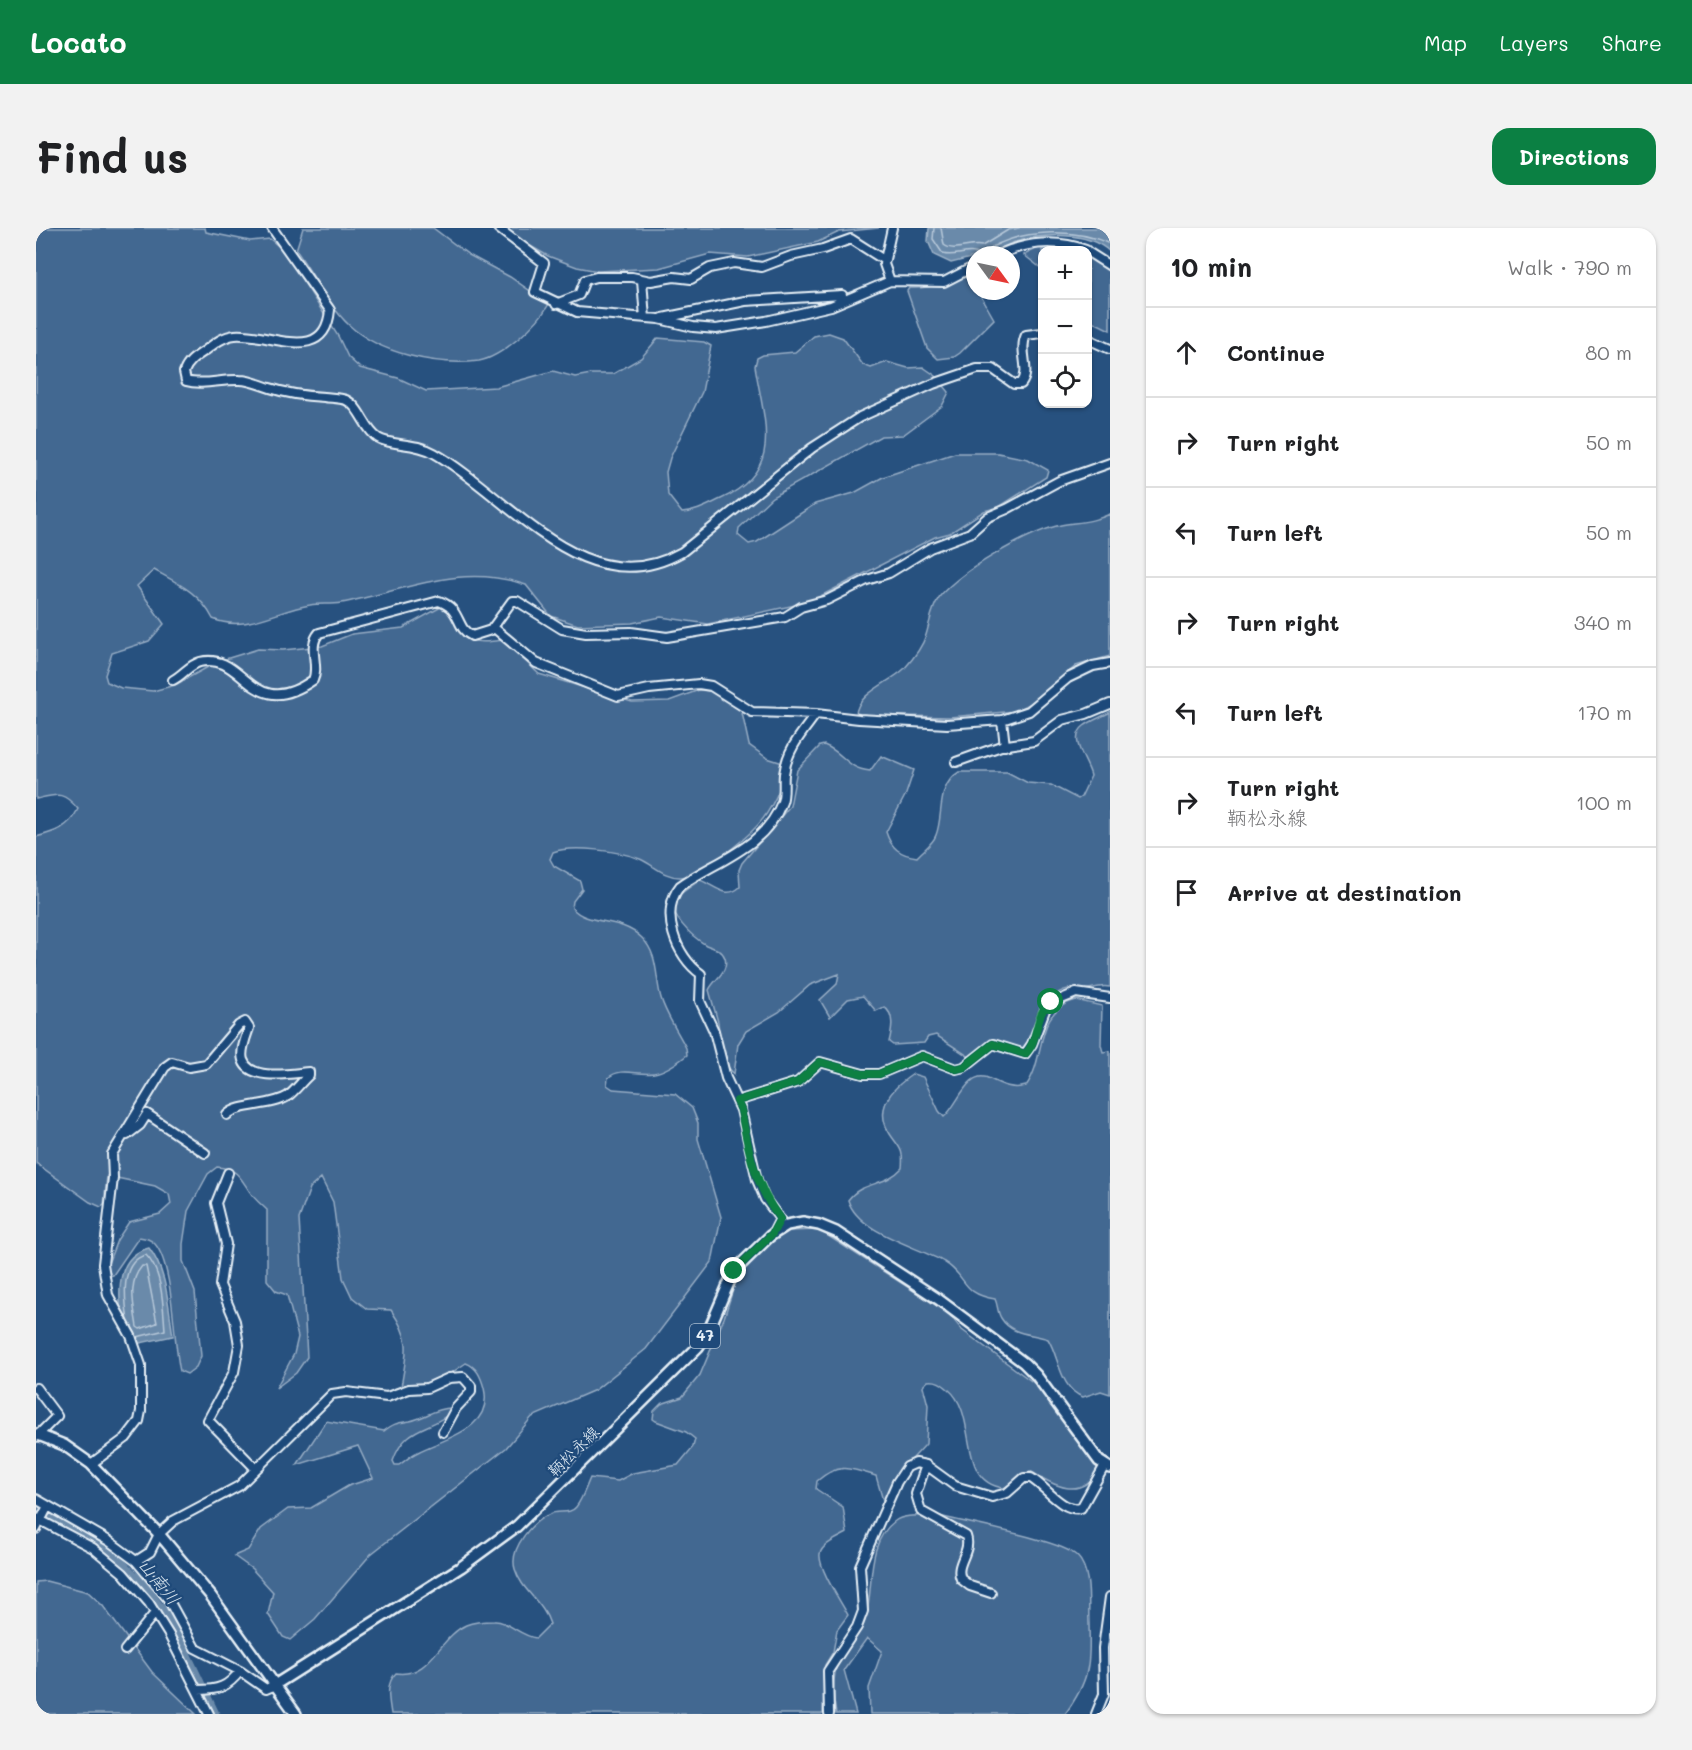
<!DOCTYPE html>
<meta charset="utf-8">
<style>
:root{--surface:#fff;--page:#f2f2f2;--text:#202124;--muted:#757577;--line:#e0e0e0;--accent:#0b8043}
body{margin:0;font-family:Mali,"Klee One",sans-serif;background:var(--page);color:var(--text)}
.controls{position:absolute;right:18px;top:18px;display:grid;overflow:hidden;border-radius:12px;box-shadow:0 2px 4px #0004}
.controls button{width:54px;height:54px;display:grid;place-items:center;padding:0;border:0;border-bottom:2px solid var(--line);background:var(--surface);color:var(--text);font:30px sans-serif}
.compass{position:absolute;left:930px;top:18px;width:54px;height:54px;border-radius:50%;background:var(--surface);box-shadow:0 2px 4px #0004;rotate:123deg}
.stop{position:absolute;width:18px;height:18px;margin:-14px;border:4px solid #0b8043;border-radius:50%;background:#fff}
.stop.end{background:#0b8043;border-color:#fff;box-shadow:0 2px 6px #0008}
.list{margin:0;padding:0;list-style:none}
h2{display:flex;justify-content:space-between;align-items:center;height:78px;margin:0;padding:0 24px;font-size:26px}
h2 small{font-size:20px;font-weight:400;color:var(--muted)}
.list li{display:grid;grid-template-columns:39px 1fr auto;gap:18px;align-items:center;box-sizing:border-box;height:90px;padding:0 24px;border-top:2px solid var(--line)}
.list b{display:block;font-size:22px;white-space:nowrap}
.list p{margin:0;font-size:20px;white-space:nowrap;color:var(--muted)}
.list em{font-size:20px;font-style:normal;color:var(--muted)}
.icon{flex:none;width:33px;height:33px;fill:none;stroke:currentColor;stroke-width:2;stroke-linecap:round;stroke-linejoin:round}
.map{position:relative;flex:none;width:1074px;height:1486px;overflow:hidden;border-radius:18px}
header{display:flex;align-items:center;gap:36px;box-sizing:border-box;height:84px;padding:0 30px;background:var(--accent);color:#fff}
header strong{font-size:28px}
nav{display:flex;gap:33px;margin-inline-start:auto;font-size:21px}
.intro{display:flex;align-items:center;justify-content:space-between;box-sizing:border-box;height:144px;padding:0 36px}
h1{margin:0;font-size:42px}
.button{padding:15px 27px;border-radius:18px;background:var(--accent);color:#fff;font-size:21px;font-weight:700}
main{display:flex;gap:36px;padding:0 36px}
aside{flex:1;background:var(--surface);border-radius:18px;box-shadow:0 2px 4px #0004}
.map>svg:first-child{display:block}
.green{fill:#436891;stroke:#96acc4;stroke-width:1.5}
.water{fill:#6b8aaa;stroke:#9db3c9;stroke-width:1.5}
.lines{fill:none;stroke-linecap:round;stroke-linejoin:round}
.shore{stroke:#b6c8d9;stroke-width:1.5}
.river{stroke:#6b8aaa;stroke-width:9}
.minor-casing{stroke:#e8f1f8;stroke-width:12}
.major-casing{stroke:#e8f1f8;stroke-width:14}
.minor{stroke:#1f4a7a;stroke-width:8}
.major{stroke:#1f4a7a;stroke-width:9}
.route{stroke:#0b8043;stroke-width:8}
.labels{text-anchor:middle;stroke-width:4.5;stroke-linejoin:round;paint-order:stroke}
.shield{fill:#1f4a7a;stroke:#acbfd2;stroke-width:1.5}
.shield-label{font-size:15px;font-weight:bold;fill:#e8f1f8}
.street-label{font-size:16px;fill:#e8f1f8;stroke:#1f4a7a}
.water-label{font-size:18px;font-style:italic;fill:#d5e2ec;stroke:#1f4a7a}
</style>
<header>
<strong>Locato</strong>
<nav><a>Map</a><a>Layers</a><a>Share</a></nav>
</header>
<div class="intro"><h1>Find us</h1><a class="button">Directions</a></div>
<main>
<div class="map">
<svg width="1074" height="1486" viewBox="0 0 1074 1486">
<rect width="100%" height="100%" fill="#27517f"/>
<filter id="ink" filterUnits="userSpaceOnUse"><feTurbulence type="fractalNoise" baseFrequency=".0167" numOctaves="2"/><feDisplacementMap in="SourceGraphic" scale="12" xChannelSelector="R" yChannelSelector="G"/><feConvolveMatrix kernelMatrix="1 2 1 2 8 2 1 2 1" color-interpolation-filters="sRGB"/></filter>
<g filter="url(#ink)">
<!-- green -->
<path class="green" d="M0,0H169L170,4L214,13L234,11L248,23L302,108L312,129L324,140L362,150L390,163L460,159L517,143L539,149L555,146H577L605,130L622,110L668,114L675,118L666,164L634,230L630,244L632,267L646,285C660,284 672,277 685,271C749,242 728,194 719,138L721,130L727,127L759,124L778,108L793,105L807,110L827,137L835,140L851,134L872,140L887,139L900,148L913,164L906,178L867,207L845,208L736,269L703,300L702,307L713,316L721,314L779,276L818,265L847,249L919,225H962L992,231L1012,242L1010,249L963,279L948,283L914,305L899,309L773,374L672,396L625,389L596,395L542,397L515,388L490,357C426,334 367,363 306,375C295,377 284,375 274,377C241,382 210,405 177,391C164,365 143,356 118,342L101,358L128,396L113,413L76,425L69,447L71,454L85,460L117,463L139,457L183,433L222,421L247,422L286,418L316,406L367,400L405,379L413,380C432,411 428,418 467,412L503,446L596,474L633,473L663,462L687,464L705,480L713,517L731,530L750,536C748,556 735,583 721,598C708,612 665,648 645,649C629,650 618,637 604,631C584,623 537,617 517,624L514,631L518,638L544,653L546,661L537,673L536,680C552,698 583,688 606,710C623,727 619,750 625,770C630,787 642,804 650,820L651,827C641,835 630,843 618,845C602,848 585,838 572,850L571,857L577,861L639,866L656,880L662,895V911L685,989L676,1034L610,1121L559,1162L496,1189L470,1220L335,1326L279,1391L254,1412L247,1409L232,1386L237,1364L216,1341L198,1328L212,1322L225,1301L252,1281L275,1280L312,1258L337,1250L322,1218L261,1237L290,1193L348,1203C358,1195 362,1195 374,1193C389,1190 399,1180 415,1180L417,1183C393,1204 370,1196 357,1233L359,1237H363C369,1233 375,1227 382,1224C409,1210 458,1201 448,1160C445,1149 441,1139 430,1135L402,1154L365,1159C371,1124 376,1112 355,1082L331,1081L316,1069L307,1050L297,974L285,950L274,960L263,991L271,1129L260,1145L240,1160L258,1126L262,1109L251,1067L240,1063L231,1052V982C225,976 218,971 214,964C203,948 202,941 181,939L172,946L152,983L147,1016V1033L159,1064L165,1128L160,1139L151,1146L144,1143C137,1114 138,1038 119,1016C115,1011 109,1010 103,1009L77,1047L73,1048L70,1041L81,1012L93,994L124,986L135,976L133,966L119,958L71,948L68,977L65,979L54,974L0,935V609C19,604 33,600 42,581C27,563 22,566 0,571Z
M267,0H397L433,27L474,49L513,76C502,96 466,129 443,133C401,138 344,126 313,97C295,81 275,43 260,22Z
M463,0H843L803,4L782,14L712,29L674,26L623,40L562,43L541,39L512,28Z
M1030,16H1046L1074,32V102L1052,91V22H1006V41L988,27L1002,20Z
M928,44H936L939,50V63H942L958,91L924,125L918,129L902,131L891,120L871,63L873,60C894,61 911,56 928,44Z
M1074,286V428L1040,438L997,474L980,483L914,489L820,487C820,466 855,454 868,441C877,431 886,420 890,407C894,394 896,378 904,368C926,342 992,304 1025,297C1042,294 1058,294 1074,286Z
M1074,484V759C1063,757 1057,761 1046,762C1041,762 1036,760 1032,761C1007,765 1003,805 987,820L958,814L935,830L900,807L892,809L888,815L857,817L853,814C856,802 859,786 848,779L840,783L827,768L812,771L794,789L784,772L801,756L803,746L774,757L743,784L710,803L702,816L698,846L686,832L682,794L673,762C678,751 693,744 689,730C686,721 677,720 670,717C658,710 628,685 641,669C647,663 657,657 664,652C678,657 690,672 704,659L703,642L706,635L754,578L761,542L784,518L788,517C810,526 809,540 834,543L845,528L878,542L870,566L850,604C855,620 864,627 881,629C887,622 897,616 900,607C908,587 900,558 923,544H971L992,555L1015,557L1042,571L1045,569L1055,548C1052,533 1031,511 1048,498C1056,492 1066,489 1074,484Z
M1040,772L1066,778L1065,817L1067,824L1074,823V1166L1065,1163L1047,1169C1024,1162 1023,1128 1012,1111C996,1105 976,1108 965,1090C961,1084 962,1077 959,1071C924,1066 932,1048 908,1034C881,1018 822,1005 812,972C827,952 848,960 866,940C868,920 863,920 854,906C837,880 856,860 877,846L887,849L903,883L908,889C922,878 932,839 954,851C966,857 977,862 990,858C1011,830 997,783 1040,772Z
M783,1002L912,1085L926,1102L1002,1158L1063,1242C1044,1273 1019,1258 994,1243L968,1260C919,1254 944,1187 912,1161C905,1155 901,1152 892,1153L887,1158L892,1177L890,1216L868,1240L848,1276L840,1248C815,1240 802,1234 781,1253L780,1261L807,1279L811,1305C803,1310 786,1316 784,1326C782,1340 805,1374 812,1387L801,1402L797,1424L789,1437L787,1486H355C353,1472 349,1456 360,1445C395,1450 403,1409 430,1397C437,1394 450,1393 458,1393C471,1392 484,1408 500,1410L514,1396C508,1375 485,1362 479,1341C473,1321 496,1293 514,1286C522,1282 534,1287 540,1279C546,1272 550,1259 554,1250L582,1253L597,1245L642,1237L657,1219L659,1211L650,1204L620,1193L617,1191L618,1183L625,1176L646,1169L664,1147L688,1090L700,1052L730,1017L751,1003Z
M900,1287C928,1295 1023,1311 1041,1328C1056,1343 1052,1376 1053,1395C1054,1437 1054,1452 1029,1486H834L833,1460L846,1423L831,1410L808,1442L820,1486H800C797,1472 796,1449 802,1435C808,1420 824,1408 829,1393C839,1361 828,1316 859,1293C868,1286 888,1288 900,1287Z
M10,1353L52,1364L67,1378L116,1444L160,1486H0V1354Z"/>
<!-- water -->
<path class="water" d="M893,0H1074V24C1051,2 1007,6 979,14C964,19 956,27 939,27V29L915,35L898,27L892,13Z
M113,1020C132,1045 132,1078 137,1108L95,1117C87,1108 87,1098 85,1086C82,1060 82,1027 113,1020Z"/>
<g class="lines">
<!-- shore -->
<path class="shore" d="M898,0L897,11L907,26C919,30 933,20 944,27
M905,0L908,17C918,25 934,15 946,18L972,2L983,0
M953,27L956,19C989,1 1040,0 1074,16
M106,1038H110L121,1095L104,1101L101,1099C98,1078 91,1055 106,1038Z
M92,1093C89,1073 83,1033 110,1027C127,1044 127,1079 129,1102L101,1109"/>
<!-- river -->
<path class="river" d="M0,1279L67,1317L106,1355L136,1396L179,1486"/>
<!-- minor casing -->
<g class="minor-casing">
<path id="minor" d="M236,0L294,82C289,138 233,104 199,107C188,108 179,115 170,122C161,128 152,133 148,144L150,153C167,158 186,151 204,152C214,152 224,157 234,160C252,166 269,168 288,169C295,170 304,170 310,172C325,179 328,201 342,210C354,218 379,214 398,225C474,268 549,379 646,324L776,220L824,189L897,156L941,141H957L978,156H985C996,143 982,123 990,107L1006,105
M462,0L508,35L499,64L541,84L623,91L657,99L680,101L730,93L795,78L854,53L908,54L939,38
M1052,24L1074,38
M962,27C990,14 1021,11 1050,22
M606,52L609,90
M854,53L848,36L856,0
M520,76L543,67L549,52L560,49H596L615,53L638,49L655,51L674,40L698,35L726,39L755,28L787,21L815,11L848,32
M627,90L709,73L806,67
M1052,111L1074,121
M457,399L500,435L582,468L613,461L663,456L675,458L716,484L780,486L823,491L911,496L966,492L993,483L1032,450L1057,438L1074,435
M137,452C147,447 153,437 164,434C209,423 214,496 277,452C284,437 271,419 283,405L403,373C426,381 419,400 436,408L455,402L476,373H481L526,401L550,405L595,404L631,409L749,389L765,379L791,372L831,352L853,345L894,320L934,305L952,289L971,281L1023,253L1074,235
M966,492L969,518
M920,534L965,518L998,513L1026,492L1050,486L1074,476
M701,873L762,854L784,834L827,846H843L886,828L920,841L928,839L957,816L989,826L996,816L1011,777L1040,765L1074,770
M91,907L104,897L111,886L169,925
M192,945L180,975L190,1016L184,1057L199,1093L203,1117L198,1144L172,1192L219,1240
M736,1007L744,991L729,971L721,952L705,882L690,850L678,803L664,773L665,746C640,729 623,684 644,658C679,633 729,620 746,574C749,566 747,555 748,546C751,521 766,505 780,486
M0,1160L21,1188L0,1209
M55,1236L90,1210L103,1193L105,1183V1137L95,1108L72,1067L67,1036L77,950L76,926L129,839L136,834L153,839L170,836L203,797L209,794L213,800C210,809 204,823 207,832C214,854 258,845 273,844V847C266,853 259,863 252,868C235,879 203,875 191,887
M890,1237L880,1266L885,1283L930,1308C936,1324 918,1336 925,1351L934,1358L955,1365
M0,1271L73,1313L100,1333L132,1371L159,1420L204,1443L230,1461L237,1458
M0,1290L57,1320L87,1345L113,1375L133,1407L173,1486
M0,1301L12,1278
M100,1333L114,1324L123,1306L137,1293L203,1258L296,1166L310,1164L351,1169L373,1161L391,1160L413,1150L427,1149L435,1158V1164L420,1180L407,1204
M89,1422L119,1385
M162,1462C182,1462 192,1459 204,1443
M793,1486L792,1443L821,1399L827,1383L824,1338L861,1254L871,1239L880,1235L890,1237L919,1258L956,1269L971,1265L988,1250H995C1010,1259 1026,1284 1045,1280L1069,1237
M1060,1486L1068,1466L1067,1420L1074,1369"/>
</g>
<!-- major casing -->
<g class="major-casing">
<path id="major" d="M0,1206L28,1217L55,1236L123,1306L175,1368L260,1486
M237,1458L425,1339L481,1298L662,1119L672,1104L698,1043L734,1008L751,997L767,994L783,997L800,1004L902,1071L988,1135L1000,1147L1063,1233L1074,1240"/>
</g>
<!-- minor -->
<use href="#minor" class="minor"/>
<!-- major -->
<use href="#major" class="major"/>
</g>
</g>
<g class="lines" filter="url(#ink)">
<!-- route -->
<path class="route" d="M698,1043L736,1006L744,991C719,957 712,922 705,882L701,873L762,854L784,834L827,846H843L886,828L920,841L928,839L957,816L989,826C1004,813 997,785 1015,774"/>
</g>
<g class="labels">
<!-- shield labels -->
<rect class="shield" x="654" y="1096" width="30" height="24" rx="4.5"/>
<g class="shield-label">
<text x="669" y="1113">47</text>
</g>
<!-- street labels -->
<g class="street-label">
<text transform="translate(537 1223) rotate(-44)" y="6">鞆松永線</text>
</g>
<!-- water labels -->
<g class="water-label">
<text transform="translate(123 1354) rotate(51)" y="6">山南川</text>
</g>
</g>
</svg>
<div class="controls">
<button>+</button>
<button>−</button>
<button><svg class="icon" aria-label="locate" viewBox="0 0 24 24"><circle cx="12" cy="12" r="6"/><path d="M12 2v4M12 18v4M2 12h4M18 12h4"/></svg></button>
</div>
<svg class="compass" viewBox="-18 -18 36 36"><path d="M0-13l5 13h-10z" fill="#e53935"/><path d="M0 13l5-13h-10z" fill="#757577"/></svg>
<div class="stop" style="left:1015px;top:774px"></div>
<div class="stop end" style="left:698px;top:1043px"></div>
</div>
<aside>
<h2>10 min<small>Walk · 790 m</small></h2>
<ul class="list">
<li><svg class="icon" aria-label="ahead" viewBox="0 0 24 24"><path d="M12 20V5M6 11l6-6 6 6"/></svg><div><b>Continue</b></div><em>80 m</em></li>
<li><svg class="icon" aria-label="right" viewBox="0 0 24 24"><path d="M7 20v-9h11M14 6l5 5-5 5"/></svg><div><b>Turn right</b></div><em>50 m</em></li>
<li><svg class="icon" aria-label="left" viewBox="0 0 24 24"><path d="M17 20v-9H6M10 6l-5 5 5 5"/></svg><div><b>Turn left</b></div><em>50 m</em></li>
<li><svg class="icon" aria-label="right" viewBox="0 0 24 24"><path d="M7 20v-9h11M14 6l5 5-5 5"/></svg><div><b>Turn right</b></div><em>340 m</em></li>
<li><svg class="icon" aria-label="left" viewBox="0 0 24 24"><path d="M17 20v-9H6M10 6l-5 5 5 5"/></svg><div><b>Turn left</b></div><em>170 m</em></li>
<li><svg class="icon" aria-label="right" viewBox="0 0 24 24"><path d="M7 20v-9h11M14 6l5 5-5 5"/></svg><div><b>Turn right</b><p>鞆松永線</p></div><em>100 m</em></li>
<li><svg class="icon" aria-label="arrive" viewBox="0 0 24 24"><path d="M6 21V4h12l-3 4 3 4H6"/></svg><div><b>Arrive at destination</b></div></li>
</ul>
</aside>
</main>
